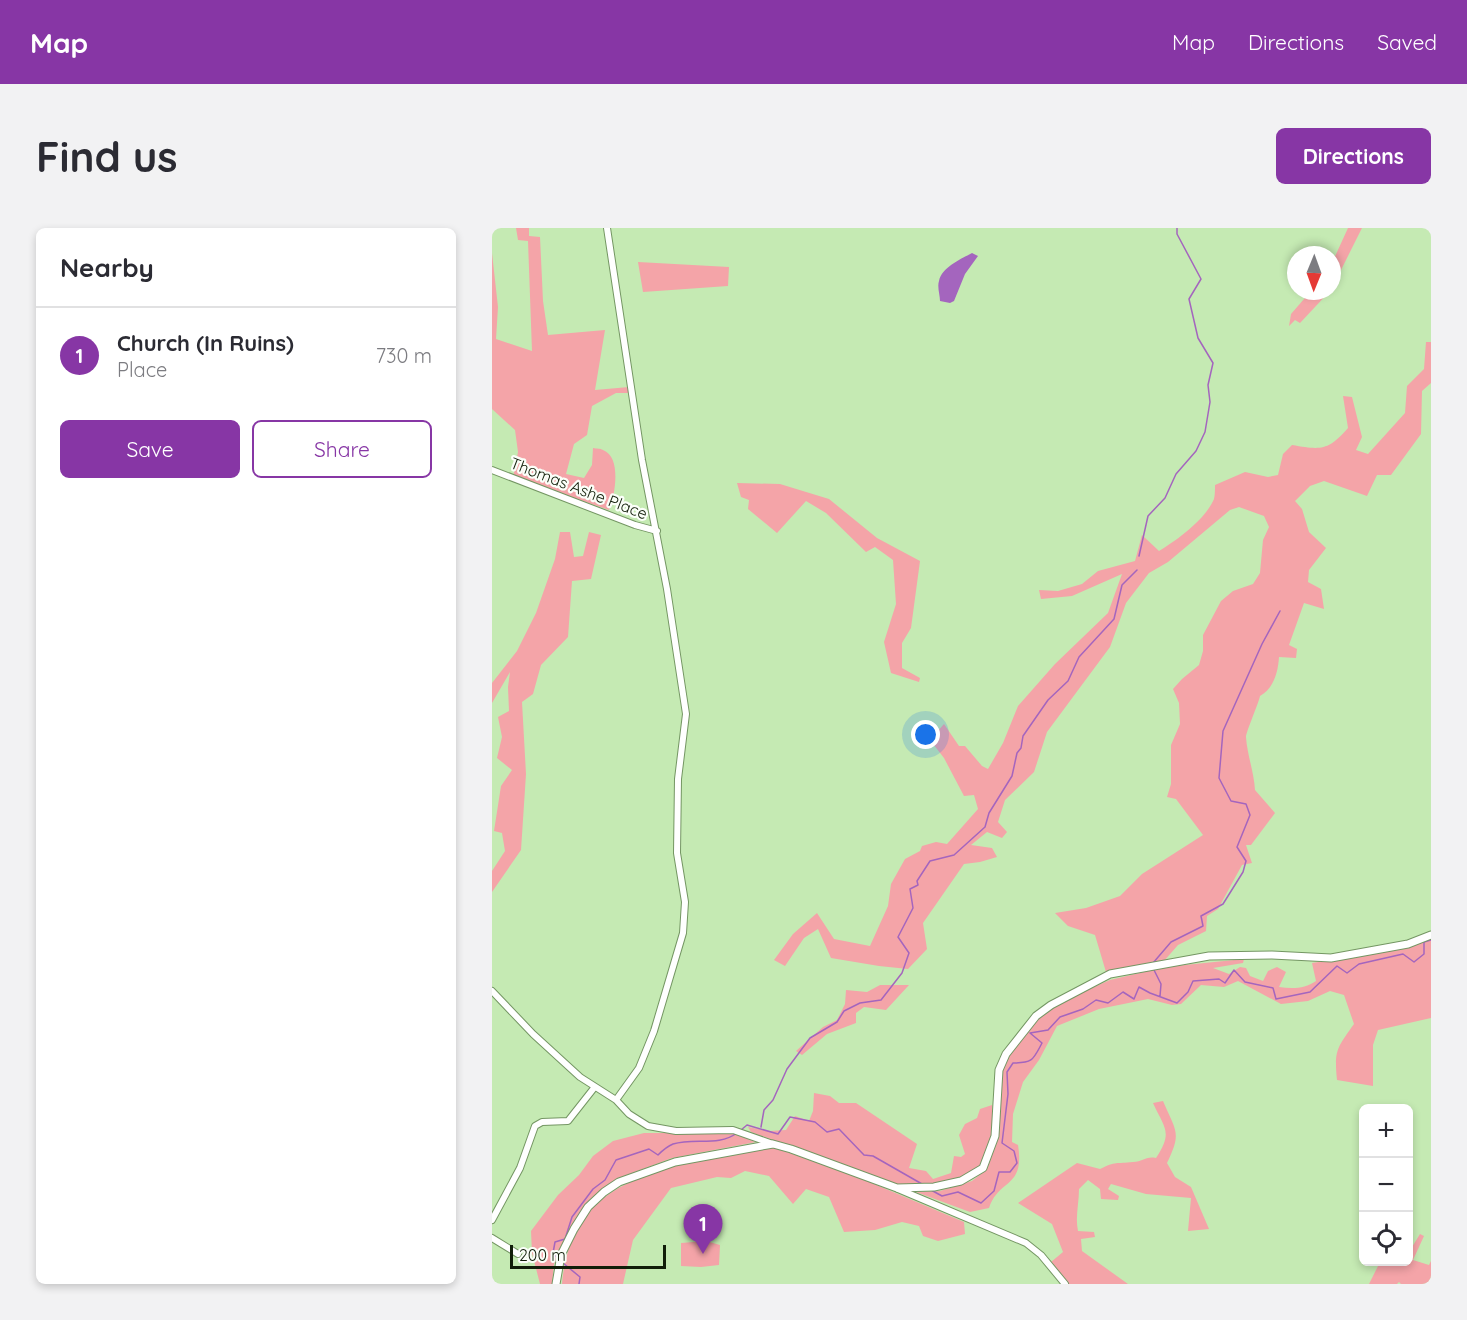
<!DOCTYPE html>
<meta charset="utf-8">
<style>
:root{--surface:#fff;--page:#f2f2f3;--text:#2b2b33;--muted:#7c7c81;--line:#e1e1e2;--accent:#8736a5}
body{margin:0;font-family:Quicksand,sans-serif;background:var(--page);color:var(--text)}
.controls{position:absolute;right:18px;bottom:18px;display:grid;overflow:hidden;border-radius:9px;box-shadow:0 3px 9px #0003}
.controls button{width:54px;height:54px;display:grid;place-items:center;padding:0;border:0;border-bottom:2px solid var(--line);background:var(--surface);color:var(--text);font:30px sans-serif}
.compass{position:absolute;left:795px;top:18px;width:54px;height:54px;border-radius:50%;background:var(--surface);box-shadow:0 3px 9px #0003;rotate:181deg}
.scale{position:absolute;left:18px;bottom:15px;width:156px;box-sizing:border-box;padding-left:6px;border:3px solid #111e09;border-top:0;font-size:16px;line-height:21px;white-space:nowrap;color:#111e09;-webkit-text-stroke:4px #fbfff9;paint-order:stroke}
.you{position:absolute;left:434px;top:507px;width:21px;height:21px;margin:-15px;border:4px solid #fff;border-radius:50%;background:#1a73e8;box-shadow:0 0 0 9px #1a73e833}
.badge{display:grid;place-items:center;width:39px;height:39px;border-radius:50%;background:var(--accent);color:#fff;font-size:20px;font-weight:700}
.pin{position:absolute;translate:-50% -50px;filter:drop-shadow(0 2px 3px #0008)}
.pin::after{content:'';position:absolute;top:32px;width:21px;height:18px;background:inherit;clip-path:polygon(0 0,100% 0,50% 100%)}
.list{margin:0;padding:0;list-style:none}
h2{display:flex;justify-content:space-between;align-items:center;height:78px;margin:0;padding:0 24px;font-size:26px}
h2 small{font-size:20px;font-weight:400;color:var(--muted)}
.list li{display:grid;grid-template-columns:39px 1fr auto;gap:18px;align-items:center;box-sizing:border-box;height:96px;padding:0 24px;border-top:2px solid var(--line)}
.list b{display:block;font-size:22px;white-space:nowrap}
.list p{margin:0;font-size:20px;white-space:nowrap;color:var(--muted)}
.list em{font-size:20px;font-style:normal;color:var(--muted)}
.actions{display:flex;gap:12px;padding:18px 24px}
.actions a{flex:1;padding:14px 0;border:2px solid var(--accent);border-radius:9px;text-align:center;font-size:21px;color:var(--accent)}
.actions .main{background:var(--accent);color:#fff}
.icon{flex:none;width:33px;height:33px;fill:none;stroke:currentColor;stroke-width:2;stroke-linecap:round;stroke-linejoin:round}
.map{position:relative;flex:none;width:939px;height:1056px;overflow:hidden;border-radius:9px}
header{display:flex;align-items:center;gap:36px;box-sizing:border-box;height:84px;padding:0 30px;background:var(--accent);color:#fff}
header strong{font-size:28px}
nav{display:flex;gap:33px;margin-inline-start:auto;font-size:21px}
.intro{display:flex;align-items:center;justify-content:space-between;box-sizing:border-box;height:144px;padding:0 36px}
h1{margin:0;font-size:42px}
.button{padding:15px 27px;border-radius:9px;background:var(--accent);color:#fff;font-size:21px;font-weight:700}
main{display:flex;gap:36px;padding:0 36px}
aside{flex:1;background:var(--surface);border-radius:9px;box-shadow:0 3px 9px #0003}
.map>svg:first-child{display:block}
.green{fill:#f4a4a8}
.water{fill:#a465be}
.lines{fill:none;stroke-linecap:round;stroke-linejoin:round}
.stream{stroke:#a465be;stroke-width:1.5}
.minor-casing{stroke:#749663;stroke-width:8}
.tertiary-casing{stroke:#749663;stroke-width:9}
.minor{stroke:#fff;stroke-width:6}
.tertiary{stroke:#fff;stroke-width:7}
.labels{text-anchor:middle;stroke-width:4.5;stroke-linejoin:round;paint-order:stroke}
.street-label{font-size:16px;fill:#111e09;stroke:#fbfff9}
</style>
<header>
<strong>Map</strong>
<nav><a>Map</a><a>Directions</a><a>Saved</a></nav>
</header>
<div class="intro"><h1>Find us</h1><a class="button">Directions</a></div>
<main>
<aside>
<h2>Nearby<small></small></h2>
<ul class="list">
<li><span class="badge">1</span><div><b>Church (In Ruins)</b><p>Place</p></div><em>730 m</em></li>
</ul>
<div class="actions"><a class="main">Save</a><a>Share</a></div>
</aside>
<div class="map">
<svg width="939" height="1056" viewBox="0 0 939 1056">
<rect width="100%" height="100%" fill="#c5eab3"/>
<!-- green -->
<path class="green" d="M24,0H37V8L48,9L51,73L56,107L113,102L103,162L137,159V165H124L100,178L95,207L82,216L74,246L92,250L100,237L101,220C105,221 108,220 111,222C130,229 123,268 117,282L21,249L26,224L23,202L0,181V25L6,79L4,111L40,123L36,13L26,12Z
M856,0H870L840,60V35Z
M146,34L237,39L236,58L151,64Z
M819,63H838L808,95L803,92L797,98L799,86Z
M934,114H939V155L930,163L929,206L899,247H885L875,268L832,253L818,258L803,273L810,281L817,304L834,320L817,342L816,354L829,361L832,381L812,375L797,417L805,421L804,430L787,429C786,444 782,460 768,468C766,477 754,504 754,509C755,526 762,544 763,562L783,585L759,617H754L760,635L750,637L726,681L715,688L714,703L686,717L672,733L614,744L603,707L576,698L563,685L594,680L628,668L650,646L711,607L684,571L675,569L679,556V517L688,496L687,475L681,461L690,451L707,437L711,423V407L729,373L741,363L761,356L768,345L771,312L777,299L772,288L747,279L738,282L676,334L657,345L634,375L618,419L555,504L542,544L513,572L506,594L515,604L510,610L495,604L479,617L500,620L505,629L488,634L472,636L431,695L435,721L416,741L387,738L339,730L326,701L312,710L293,738L282,732L301,706L325,685L342,711L378,718L396,678L399,656L413,631L428,623L430,618L444,614L455,616L486,581L482,567L472,568L452,530L438,512L452,496L467,518H473L490,538L496,541L511,515L526,478L563,436L616,385L630,346L580,368L549,371L547,362L566,363L590,356L606,343L643,333L650,307L667,323C685,312 713,292 722,271C723,267 723,261 723,257L753,244L776,249L786,247L791,226L800,217C829,222 836,223 856,200L851,168L860,169L870,209L864,222L876,226L913,185L915,158L932,141Z
M245,255L288,256L337,271L385,310L428,333L419,400L410,415V440L428,450L427,454L399,445L392,414L404,376L401,332L383,319L374,324L334,285L314,273L285,305L256,281L257,272L249,269Z
M68,304H78L82,329L91,328L97,304L109,307L99,351L80,353L76,409L49,437L41,466L30,474L34,546L29,622L0,664V643L13,623L10,605L2,603L9,558L20,542L5,530L10,509L6,489L17,483L16,459L18,444L0,475V455L25,423L44,385L63,331Z
M939,710V790L886,802L881,817V858L845,852C842,822 845,820 862,796L852,767L838,763L816,773L789,776L746,753L732,759L709,757L689,776L680,777L656,771L607,781L565,798L547,832L531,854L521,886L520,914L526,917C533,961 507,950 497,980L478,984L424,964L448,963L480,953L495,941L507,908L508,859L511,841L518,826L542,793L570,773L618,752L673,739L752,731L751,735L721,740L737,746L748,739L754,740L758,748L771,753L776,743L785,739L794,744L787,759C800,761 813,761 824,753L820,735L912,721Z
M388,757H417L394,782L372,779L364,785V795L335,806L310,827L304,823L331,799L345,792L353,776L354,762L375,764Z
M322,865L338,868L347,875H364L425,916L417,940L434,943L441,951L459,945L462,928L469,929L473,926L467,907L473,896L485,890L488,881L500,877L501,907L489,937L469,951L441,957L408,958L259,904L256,899L278,903L294,902L303,888L317,893L321,883Z
M671,873C684,904 690,904 675,935L683,949L699,959L717,1001L696,1003L699,970L654,966L619,956L616,961L627,968L626,972L609,971L608,961L596,952L587,961C587,976 583,989 586,1003L602,1004L603,1009L589,1011L590,1023L636,1056H576L559,1034L571,1024L560,996L526,975L585,935L608,941C624,933 624,936 641,934C651,934 653,928 664,930C681,904 673,901 661,875Z
M152,905H239L264,914L180,930L124,951L94,976L80,998L78,1010L62,1036L60,1056H48L40,1025L39,1003L66,967L87,947L101,928L121,913Z
M281,919L368,950L472,994L473,1006L446,1013L431,1008L427,998L410,994L383,1002L352,1004L337,969L314,961L301,976L277,948L253,943L239,950L225,949L179,960L141,1012L131,1056H70C72,1030 81,999 100,980C143,937 224,930 281,919Z
M928,1006L932,1008L921,1032L937,1037L939,1033V1056H909L907,1054L905,1056H877L888,1034H916L917,1024Z
M214,1013L228,1017L227,1037L209,1039L189,1038V1015Z"/>
<!-- water -->
<path class="water" d="M480,25L486,28L473,46L462,73L458,75L448,73C448,67 445,59 447,53C450,39 469,31 480,25Z"/>
<g class="lines">
<!-- stream -->
<path class="stream" d="M647,328L656,288L673,270L684,246L704,223L713,204L718,174L716,157L721,135L706,110L697,71L709,51L685,6V0
M661,735L679,714L711,698L709,688L731,676L751,644L754,633L745,619L758,587L754,576L739,573L727,550L731,503L770,416L788,383
M661,740L669,756L668,768
M269,899L272,882L281,872L295,841L318,810L345,794L352,783L368,775L389,772L410,745L417,725L406,709L421,680L418,661L426,657L425,653L438,633L462,627L493,599L497,585L520,548L525,525L529,520L531,508L556,472L576,453L587,429L622,391L630,357L645,342
M249,902L255,897L286,906L298,889L323,894L335,904L347,901L372,927L381,928L430,956
M439,962L450,968L466,964L489,975L502,963L507,944H518L525,935L522,923L510,915L516,866L515,844L521,835C541,835 541,832 550,815L538,805L556,802L568,789L591,781L604,772L616,775L631,764L642,771L647,759L658,765L685,775L696,764L701,753L727,751L733,755L742,742L753,754L781,760L784,771L818,764L845,738L855,745L867,736L911,726L922,734L932,726V714L939,712
M65,1030L61,1025L63,1014L73,1011L80,989L101,961L113,952L124,932L157,921L166,927C170,923 176,918 181,916C202,909 226,919 245,905
M71,1035L88,1049L87,1056"/>
<!-- minor casing -->
<g class="minor-casing">
<path id="minor" d="M115,0L150,232L175,361L194,486L186,551L185,625L193,674L191,705L162,803L147,840L124,872
M0,242L143,297L165,303
M0,763L41,806L88,849L124,872L137,886L156,898L184,903L241,902L281,916
M406,961L534,1015L549,1027L573,1056
M0,992L28,940L43,898L50,894L76,893L102,860
M0,1010L26,1026"/>
</g>
<!-- tertiary casing -->
<g class="tertiary-casing">
<path id="tertiary" d="M64,1056L69,1027L82,1001L96,979L112,964L127,954L183,934L281,916L299,921L405,960L442,959L469,953L491,940L503,908L507,842L514,826L544,788L559,777L618,746L717,728L780,727L839,730L916,716L939,707"/>
</g>
<!-- minor -->
<use href="#minor" class="minor"/>
<!-- tertiary -->
<use href="#tertiary" class="tertiary"/>
</g>
<g class="labels">
<!-- street labels -->
<g class="street-label">
<text transform="translate(87 260) rotate(21)" y="6">Thomas Ashe Place</text>
</g>
</g>
</svg>
<div class="controls">
<button>+</button>
<button>−</button>
<button><svg class="icon" aria-label="locate" viewBox="0 0 24 24"><circle cx="12" cy="12" r="6"/><path d="M12 2v4M12 18v4M2 12h4M18 12h4"/></svg></button>
</div>
<svg class="compass" viewBox="-18 -18 36 36"><path d="M0-13l5 13h-10z" fill="#e53935"/><path d="M0 13l5-13h-10z" fill="#7c7c81"/></svg>
<div class="scale">200 m</div>
<div class="you"></div>
<div class="pin badge" style="left:211px;top:1026px">1</div>
</div>
</main>
